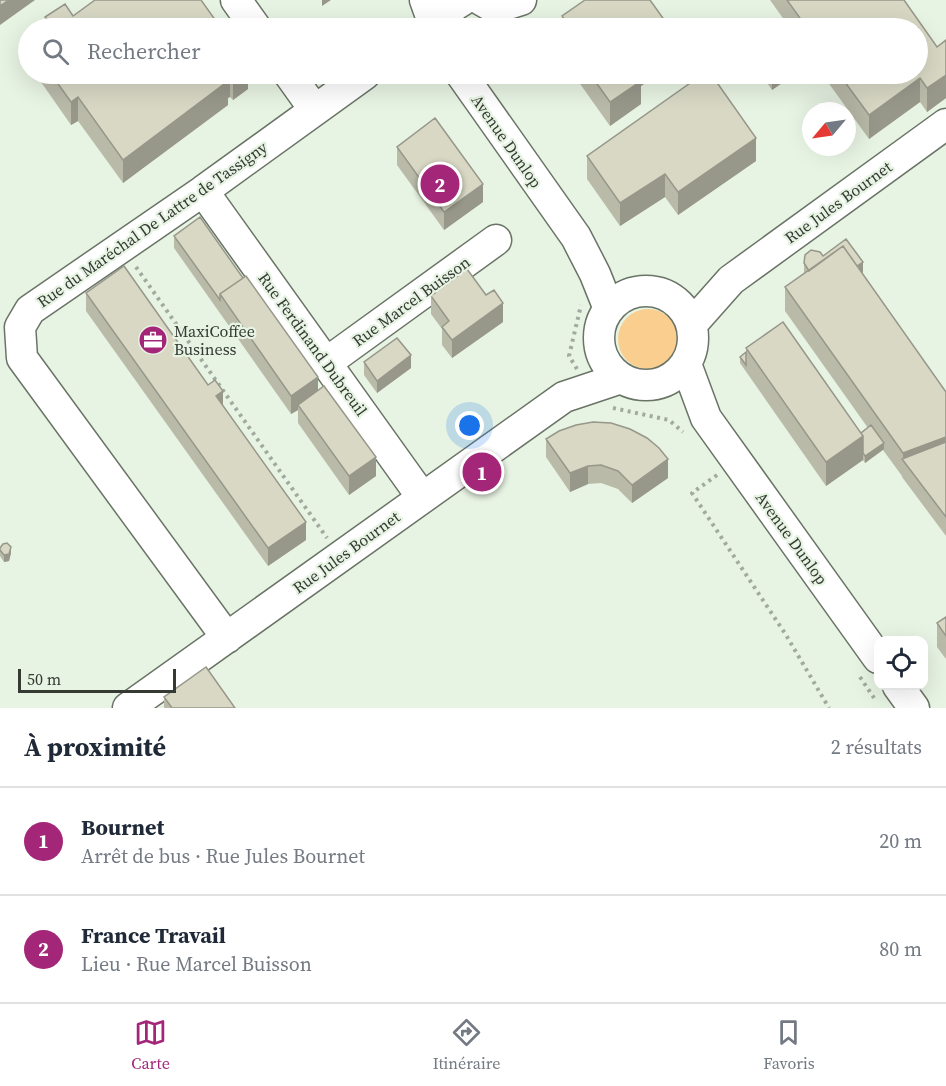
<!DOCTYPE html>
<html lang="fr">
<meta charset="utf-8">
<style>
:root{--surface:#fff;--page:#f2f2f3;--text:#1f2937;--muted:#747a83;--line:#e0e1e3;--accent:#a32679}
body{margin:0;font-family:"Source Serif 4",serif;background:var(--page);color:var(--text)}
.controls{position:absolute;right:18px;bottom:18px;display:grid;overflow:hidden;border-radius:12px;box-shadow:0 6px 24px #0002}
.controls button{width:54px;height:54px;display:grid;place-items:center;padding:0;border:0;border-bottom:2px solid var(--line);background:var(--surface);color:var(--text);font:30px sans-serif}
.compass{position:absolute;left:802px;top:102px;width:54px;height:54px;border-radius:50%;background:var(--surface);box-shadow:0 6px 24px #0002;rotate:241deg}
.scale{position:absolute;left:18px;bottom:15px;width:158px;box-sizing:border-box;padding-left:6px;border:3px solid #353a33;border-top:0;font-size:16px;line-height:21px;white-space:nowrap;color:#353a33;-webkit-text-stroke:4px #e7f3e3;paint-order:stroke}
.you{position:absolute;left:470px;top:426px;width:21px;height:21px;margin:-15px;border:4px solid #fff;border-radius:50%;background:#1a73e8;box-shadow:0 0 0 9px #1a73e833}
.badge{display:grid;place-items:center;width:39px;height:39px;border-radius:50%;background:var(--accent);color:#fff;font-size:20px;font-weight:700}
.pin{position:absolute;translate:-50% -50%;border:3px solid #fff;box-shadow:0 2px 6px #0006}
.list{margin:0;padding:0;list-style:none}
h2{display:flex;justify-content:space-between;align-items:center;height:78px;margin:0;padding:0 24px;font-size:26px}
h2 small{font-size:20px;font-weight:400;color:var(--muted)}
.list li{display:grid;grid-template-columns:39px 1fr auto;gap:18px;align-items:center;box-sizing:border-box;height:108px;padding:0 24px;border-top:2px solid var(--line)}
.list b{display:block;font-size:22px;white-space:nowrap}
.list p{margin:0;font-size:20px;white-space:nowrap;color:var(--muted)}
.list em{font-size:20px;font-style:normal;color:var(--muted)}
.icon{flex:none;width:33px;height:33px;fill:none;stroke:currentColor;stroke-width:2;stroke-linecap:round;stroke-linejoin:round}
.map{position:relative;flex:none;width:946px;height:708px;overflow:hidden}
.search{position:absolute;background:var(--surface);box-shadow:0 6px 24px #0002;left:18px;right:18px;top:18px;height:66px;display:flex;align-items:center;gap:15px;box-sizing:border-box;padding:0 21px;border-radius:33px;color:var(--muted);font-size:22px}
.sheet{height:294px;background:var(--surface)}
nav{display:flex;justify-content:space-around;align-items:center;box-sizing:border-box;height:84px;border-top:2px solid var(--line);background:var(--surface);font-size:16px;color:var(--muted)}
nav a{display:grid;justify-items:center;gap:3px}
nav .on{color:var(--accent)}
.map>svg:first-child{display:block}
.green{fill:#f9ce8f}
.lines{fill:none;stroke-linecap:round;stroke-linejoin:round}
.minor-casing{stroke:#6a7466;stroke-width:33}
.path{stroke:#a1aa9e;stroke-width:4;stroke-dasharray:3 4.5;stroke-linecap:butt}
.minor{stroke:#fff;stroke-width:30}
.wall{fill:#babaa9}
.shaded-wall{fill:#97978a}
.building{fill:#d8d8c5;stroke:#97978a;stroke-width:1.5}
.labels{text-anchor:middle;stroke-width:4.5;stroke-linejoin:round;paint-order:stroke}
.street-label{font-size:16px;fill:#353a33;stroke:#e7f3e3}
.poi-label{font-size:16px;fill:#353a33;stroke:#e7f3e3;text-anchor:start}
</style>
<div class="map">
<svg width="946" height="708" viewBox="0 0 946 708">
<rect width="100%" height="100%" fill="#e7f3e3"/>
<!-- green -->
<path class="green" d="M618 339a30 30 0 1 1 60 0a30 30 0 1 1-60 0Z"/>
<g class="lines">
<!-- minor casing -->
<g class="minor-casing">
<path id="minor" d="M236,0L256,28
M425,0L435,28
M481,0L495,8L521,0
M432,28L455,5L463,0
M289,74L314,109
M461,74L576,237L595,274L609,309
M203,191L422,497
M599 338a47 47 0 1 1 94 0a47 47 0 1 1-94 0Z
M692,324L731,280L946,124
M326,363L496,240
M686,364L706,418L878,658
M227,638L22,358L20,327L30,310L203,191L365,74
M898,686L914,708
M128,708L564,397L621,378"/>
</g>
<!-- path -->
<path class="path" d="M430,74L436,83
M136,267L327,538
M577,369L569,356L581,305
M613,408L669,420L683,432
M717,475L692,493L786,635L829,708
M860,677L874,698"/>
<!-- minor -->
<use href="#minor" class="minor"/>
</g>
<!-- wall -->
<path class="wall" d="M770,0H904L937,47L946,40V98L927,112L920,102L869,139L822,74H918V28H789H790Z
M562,16L670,28H562Z
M45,17L221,28H45Z
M41,74H248V89L233,100L230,97L228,98V105L123,183L78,121L71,125L41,82Z
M573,74H658L641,86V104L610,126Z
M761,74H795L772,90Z
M397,147L483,202L444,230L397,165Z
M587,156L756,161L678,215L665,197L620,226L587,179Z
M174,236L318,390L376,476L349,495L298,423V410L291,414L174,248Z
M823,256L863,274L946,392V536L902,477V476L883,450L865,463L863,460L826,486L740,363V357L746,352V348L861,433L868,428L785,311V287L804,274V263Z
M86,293L223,406L306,540L268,566L86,311Z
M486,295L503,322L452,358L442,345V329L431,314V296Z
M364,362L411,368L377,393L364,375Z
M546,439L668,478L632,503L618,489L601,483L588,484L570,492L546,457Z
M0,548L11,553L9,561L4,562L0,556Z
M946,617V659L937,647V623Z
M164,697L235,708H164Z"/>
<!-- shaded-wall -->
<path class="shaded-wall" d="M9,0H35L0,25V6Z
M322,0H331L322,6Z
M230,74V97L228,98V105L123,183V160Z
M237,74H248V89L233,100V77Z
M632,74H658L641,86V104L610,126V102Z
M777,74H795L772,90V77Z
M946,75V98L927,112V88Z
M920,78V102L869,139V115Z
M78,97V121L71,125V102Z
M756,138V161L678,215V192Z
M665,174V197L620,226V203Z
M483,184V202L444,230V212Z
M863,262V275L852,270Z
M503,303V322L452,358V340Z
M411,355V368L377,393V381Z
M318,377V395L298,405V410L291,414V396Z
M223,391V409L216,396Z
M863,436V460L826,486V462Z
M946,437V460H903V453Z
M884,443V449L865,463V456Z
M376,457V476L349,495V476Z
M668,459V478L632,503V485Z
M588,466V484L570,492V473Z
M306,522V540L268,566V548Z
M11,547V553L9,561L4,562V555Z"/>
<!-- building -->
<path class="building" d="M0,0H9L0,6Z
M95,0H201L221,28H54L45,17L65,4L73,16Z
M585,0H650L670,28H571L562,16Z
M787,0H904L937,47L946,40V75L927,88L920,78L869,115L839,74H918V28H807Z
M796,24L799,28H789Z
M51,74H229L225,77L228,81L123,160L78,97L71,102Z
M230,74H237L233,77Z
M590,74H635L641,81L610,102Z
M703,74H711L756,138L678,192L665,174L620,203L587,156Z
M770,74H777L772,77Z
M435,118L483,184L444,212L397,147Z
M200,217L243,278L220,294V300L174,236Z
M846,239L863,262L857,266L843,246L809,271L804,263L805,255L811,250L820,252L823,256Z
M843,246L946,392V437L903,453L785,287Z
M124,266L208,385L215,380L223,391L216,396L306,522L268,548L86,293Z
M467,269L486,295L494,290L503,303L452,340L442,327L449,321L431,296Z
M246,276L318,377L291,396L220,294Z
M783,322L863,436L826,462L746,348Z
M397,338L411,355L377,381L364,362Z
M746,352V365L740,357Z
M324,386L376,457L349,476L298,405Z
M593,422L611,423L630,429L647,438L659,448L668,459L632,485L618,471L601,465L588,466L570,473L546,439L559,431L576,425Z
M871,425L884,443L865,456L863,453V436L861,433Z
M946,442V517L902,459Z
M7,543L11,547L9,554L4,555L0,550V548L3,544Z
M946,617V636L937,623Z
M206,667L235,708H172L164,697Z"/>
<!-- icons -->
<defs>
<g id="office-disc" transform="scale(1.5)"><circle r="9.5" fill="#a32679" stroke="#e7f3e3"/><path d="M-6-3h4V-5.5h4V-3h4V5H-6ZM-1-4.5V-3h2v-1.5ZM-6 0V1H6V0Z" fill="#fff"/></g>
</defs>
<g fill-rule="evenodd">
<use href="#office-disc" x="153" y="340"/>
</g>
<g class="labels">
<!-- street labels -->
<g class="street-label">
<text transform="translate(507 141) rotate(55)" y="6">Avenue Dunlop</text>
<text transform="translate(838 202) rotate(-36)" y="6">Rue Jules Bournet</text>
<text transform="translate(152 224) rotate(-35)" y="6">Rue du Maréchal De Lattre de Tassigny</text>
<text transform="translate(411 301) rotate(-36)" y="6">Rue Marcel Buisson</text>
<text transform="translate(313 344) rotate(54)" y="6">Rue Ferdinand Dubreuil</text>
<text transform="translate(792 538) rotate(54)" y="6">Avenue Dunlop</text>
<text transform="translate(346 552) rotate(-36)" y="6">Rue Jules Bournet</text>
</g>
<!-- poi labels -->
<g class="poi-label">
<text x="174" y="337">MaxiCoffee<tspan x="174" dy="18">Business</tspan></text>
</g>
</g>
</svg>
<div class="controls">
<button><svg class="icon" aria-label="locate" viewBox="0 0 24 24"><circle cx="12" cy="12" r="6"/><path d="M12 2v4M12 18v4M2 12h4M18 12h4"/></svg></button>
</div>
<svg class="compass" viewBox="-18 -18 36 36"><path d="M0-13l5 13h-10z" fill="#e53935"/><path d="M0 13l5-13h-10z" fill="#747a83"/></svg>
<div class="scale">50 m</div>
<div class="you"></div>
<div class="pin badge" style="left:482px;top:472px">1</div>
<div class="pin badge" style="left:440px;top:184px">2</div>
<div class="search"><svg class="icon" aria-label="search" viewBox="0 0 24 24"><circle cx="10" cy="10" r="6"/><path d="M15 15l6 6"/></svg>Rechercher</div>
</div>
<section class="sheet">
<h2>À proximité<small>2 résultats</small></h2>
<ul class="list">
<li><span class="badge">1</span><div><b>Bournet</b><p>Arrêt de bus · Rue Jules Bournet</p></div><em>20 m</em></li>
<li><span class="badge">2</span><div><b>France Travail</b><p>Lieu · Rue Marcel Buisson</p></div><em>80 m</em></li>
</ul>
</section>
<nav>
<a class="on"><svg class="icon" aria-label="map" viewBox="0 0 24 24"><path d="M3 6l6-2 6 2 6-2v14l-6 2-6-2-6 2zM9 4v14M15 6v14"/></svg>Carte</a>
<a><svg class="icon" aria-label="directions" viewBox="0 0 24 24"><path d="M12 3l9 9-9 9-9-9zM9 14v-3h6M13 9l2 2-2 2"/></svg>Itinéraire</a>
<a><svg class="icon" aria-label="saved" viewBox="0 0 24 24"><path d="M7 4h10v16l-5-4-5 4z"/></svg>Favoris</a>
</nav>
